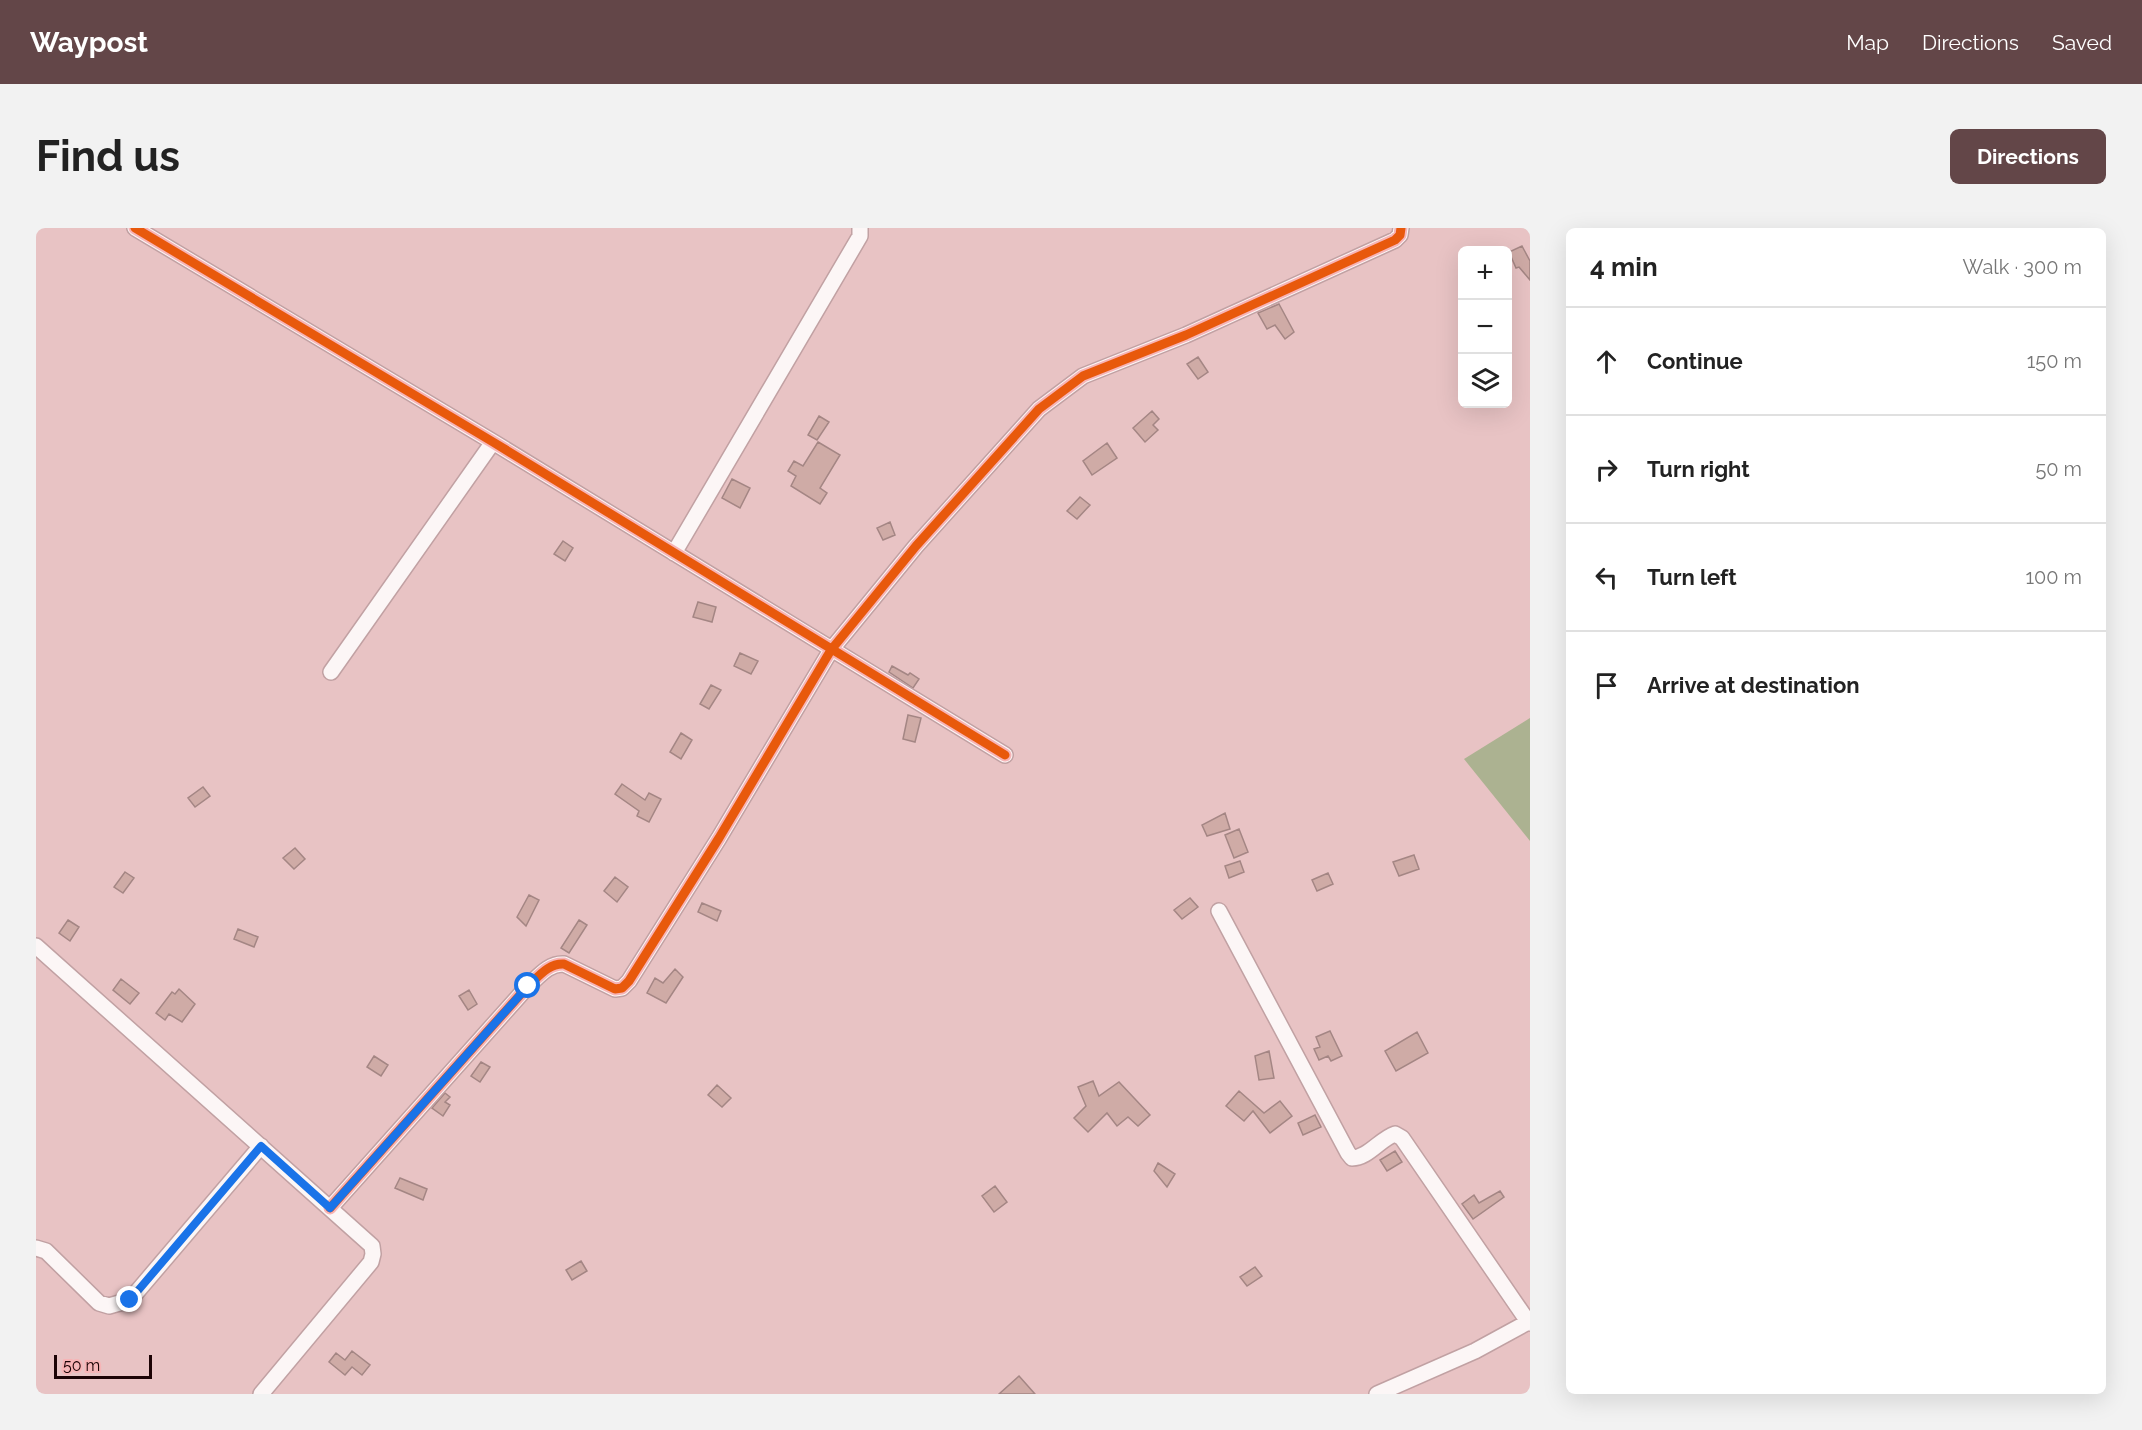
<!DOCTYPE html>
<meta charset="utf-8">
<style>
:root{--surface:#fff;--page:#f2f2f2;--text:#222;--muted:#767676;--line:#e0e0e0;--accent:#634648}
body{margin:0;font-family:Raleway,sans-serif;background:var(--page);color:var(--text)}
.controls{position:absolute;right:18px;top:18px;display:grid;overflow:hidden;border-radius:9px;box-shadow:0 6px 24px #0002}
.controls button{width:54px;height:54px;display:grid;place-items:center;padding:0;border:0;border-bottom:2px solid var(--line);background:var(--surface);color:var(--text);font:30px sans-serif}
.scale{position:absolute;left:18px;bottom:15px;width:98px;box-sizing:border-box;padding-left:6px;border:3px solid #1c0305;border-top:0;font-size:16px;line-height:21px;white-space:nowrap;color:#1c0305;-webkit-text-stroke:4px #f7b4b6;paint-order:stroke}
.stop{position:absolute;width:18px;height:18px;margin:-14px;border:4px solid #1a73e8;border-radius:50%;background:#fff}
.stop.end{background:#1a73e8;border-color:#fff;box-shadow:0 2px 6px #0008}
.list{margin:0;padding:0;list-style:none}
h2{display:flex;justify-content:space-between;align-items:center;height:78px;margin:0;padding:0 24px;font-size:26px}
h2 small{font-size:20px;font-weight:400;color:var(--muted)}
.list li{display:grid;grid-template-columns:39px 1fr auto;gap:18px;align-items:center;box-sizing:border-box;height:108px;padding:0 24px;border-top:2px solid var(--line)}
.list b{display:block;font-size:22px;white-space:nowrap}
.list em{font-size:20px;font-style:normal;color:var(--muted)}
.icon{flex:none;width:33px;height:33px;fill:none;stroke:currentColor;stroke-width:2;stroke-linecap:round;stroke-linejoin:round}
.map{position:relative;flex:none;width:1494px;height:1166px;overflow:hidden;border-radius:9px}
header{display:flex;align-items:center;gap:36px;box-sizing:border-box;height:84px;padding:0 30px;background:var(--accent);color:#fff}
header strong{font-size:28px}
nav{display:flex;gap:33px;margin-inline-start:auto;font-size:21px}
.intro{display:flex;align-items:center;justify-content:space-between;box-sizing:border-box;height:144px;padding:0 36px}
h1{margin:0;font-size:42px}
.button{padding:15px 27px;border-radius:9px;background:var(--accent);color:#fff;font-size:21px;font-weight:700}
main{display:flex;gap:36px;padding:0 36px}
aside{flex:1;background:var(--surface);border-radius:9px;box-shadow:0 6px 24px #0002}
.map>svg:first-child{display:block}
.green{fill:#acb291}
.building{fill:#cfaba6;stroke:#a48684;stroke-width:1.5}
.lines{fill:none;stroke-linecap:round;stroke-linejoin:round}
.minor-casing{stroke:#c1a1a3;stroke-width:18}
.minor{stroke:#fcf6f6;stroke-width:15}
.cycleway-casing{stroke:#f7b4b6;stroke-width:13}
.cycleway{stroke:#e8590c;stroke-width:9}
.route{stroke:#1a73e8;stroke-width:8}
</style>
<header>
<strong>Waypost</strong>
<nav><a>Map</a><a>Directions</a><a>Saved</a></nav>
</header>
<div class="intro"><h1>Find us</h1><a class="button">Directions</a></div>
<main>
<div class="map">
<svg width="1494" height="1166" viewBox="0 0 1494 1166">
<rect width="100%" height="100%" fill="#e8c3c4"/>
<!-- green -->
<path class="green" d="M1494,490V613L1428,531Z"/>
<!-- building -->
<path class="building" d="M1486,18L1494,33V52L1483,39L1480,40L1473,24Z
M1243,76L1258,104L1249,111L1239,97L1231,101L1222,85Z
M1162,129L1172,144L1162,151L1151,136Z
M1116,183L1123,191L1117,197L1122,202L1109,214L1097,200Z
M783,188L793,194L781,212L772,207Z
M782,214L804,227L784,260L791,265L784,276L755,258L760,248L752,243L758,233L767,238Z
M1071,215L1081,230L1056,247L1047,233Z
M696,251L714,260L704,280L686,270Z
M1044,269L1054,277L1041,291L1031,283Z
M854,294L859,307L847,312L841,300Z
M527,313L537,320L529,333L518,326Z
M662,374L680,379L676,394L657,389Z
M704,425L722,433L715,446L698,438Z
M856,438L872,447L874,445L883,451L877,460L853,444Z
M675,457L685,462L673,481L664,476Z
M872,487L885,490L879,514L867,511Z
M645,505L656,512L645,531L634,524Z
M586,556L609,572L613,565L625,571L613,594L601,588L603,583L579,566Z
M167,559L174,568L159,579L152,570Z
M1189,585L1194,601L1171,608L1166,597Z
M1203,601L1212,624L1198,630L1189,607Z
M259,620L269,631L258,641L247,630Z
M1378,627L1383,641L1363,648L1357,634Z
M1204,633L1208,644L1193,650L1189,638Z
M89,644L98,650L87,665L78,659Z
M1292,645L1297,656L1281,663L1276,652Z
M579,649L592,659L581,674L568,663Z
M493,667L503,672L490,698L481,689Z
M1154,670L1162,679L1146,691L1138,682Z
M666,675L685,683L681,693L662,684Z
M32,692L43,699L34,713L23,705Z
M543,692L551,697L533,725L525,720Z
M202,701L222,709L218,719L198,711Z
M639,741L647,749L630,775L611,765L619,750L627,755Z
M85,751L103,765L94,776L77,762Z
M143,761L159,776L146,794L133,786L129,792L120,785L136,764L139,766Z
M433,762L441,776L432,782L423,768Z
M1294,803L1306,828L1295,833L1292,828L1283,832L1278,821L1284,819L1280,809Z
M1381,804L1392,825L1360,843L1349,823Z
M1233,823L1238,850L1223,852L1219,828Z
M338,828L352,837L345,848L331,839Z
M445,834L454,839L444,854L435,848Z
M1057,853L1063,868L1083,854L1114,887L1102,898L1092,889L1081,898L1071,885L1052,904L1038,890L1050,878L1042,859Z
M681,857L695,870L686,879L672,867Z
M1203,863L1228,885L1244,873L1256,888L1234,905L1217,883L1208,893L1190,878Z
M409,865L414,869L409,874L414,877L407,888L396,880Z
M1279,887L1285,899L1267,907L1262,895Z
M1359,923L1366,934L1351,943L1344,932Z
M1122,935L1139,946L1131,959L1118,943Z
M364,950L391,961L387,972L359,960Z
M959,958L971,974L958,984L946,968Z
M1464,963L1468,969L1437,991L1426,976L1438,967L1443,975Z
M545,1033L551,1043L536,1052L530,1042Z
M1219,1039L1226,1048L1211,1058L1204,1049Z
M316,1123L334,1137L326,1147L316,1139L309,1147L293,1134L300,1125L309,1132Z
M983,1148L999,1166H963Z"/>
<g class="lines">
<!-- minor casing -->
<g class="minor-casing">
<path id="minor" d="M99,0L457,214L969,527
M638,325L824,8V0
M295,444L457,214
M1183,683L1312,925L1316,930C1332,930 1344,911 1359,906L1366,910L1493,1095
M0,718L336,1018L337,1026L335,1034L225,1166
M294,980L492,758C503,748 513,735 528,736L579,761L586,760L593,753L683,610L795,422L880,318L1003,181L1047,148L1150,107L1359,12L1364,7L1365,0
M0,1020L10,1023L63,1075L73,1078L94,1072L225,918
M1341,1166L1439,1123L1494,1093"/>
</g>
<!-- minor -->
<use href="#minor" class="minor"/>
<!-- cycleway casing -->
<g class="cycleway-casing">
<path id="cycleway" d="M99,0L457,214L969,527
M294,980L492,758C503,748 513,735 528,736L579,761L586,760L593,753L683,610L795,422L880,318L1003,181L1047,148L1150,107L1359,12L1364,7L1365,0"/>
</g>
<!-- cycleway -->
<use href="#cycleway" class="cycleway"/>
</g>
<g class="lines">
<!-- route -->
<path class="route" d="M94,1072L225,918L294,980L492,758"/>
</g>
</svg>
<div class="controls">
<button>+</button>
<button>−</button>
<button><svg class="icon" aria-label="layers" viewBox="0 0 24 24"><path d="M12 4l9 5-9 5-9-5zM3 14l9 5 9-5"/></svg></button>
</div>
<div class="scale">50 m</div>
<div class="stop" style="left:492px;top:758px"></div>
<div class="stop end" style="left:94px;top:1072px"></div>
</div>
<aside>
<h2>4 min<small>Walk · 300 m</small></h2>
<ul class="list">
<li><svg class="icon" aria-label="ahead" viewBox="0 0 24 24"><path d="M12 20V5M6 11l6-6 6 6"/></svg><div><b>Continue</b></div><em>150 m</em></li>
<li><svg class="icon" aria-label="right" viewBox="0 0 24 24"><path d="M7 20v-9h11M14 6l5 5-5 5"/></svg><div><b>Turn right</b></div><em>50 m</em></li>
<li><svg class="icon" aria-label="left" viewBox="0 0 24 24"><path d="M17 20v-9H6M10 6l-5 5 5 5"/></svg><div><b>Turn left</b></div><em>100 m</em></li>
<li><svg class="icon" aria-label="arrive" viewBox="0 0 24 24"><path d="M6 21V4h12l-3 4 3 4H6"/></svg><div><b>Arrive at destination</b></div></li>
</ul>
</aside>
</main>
